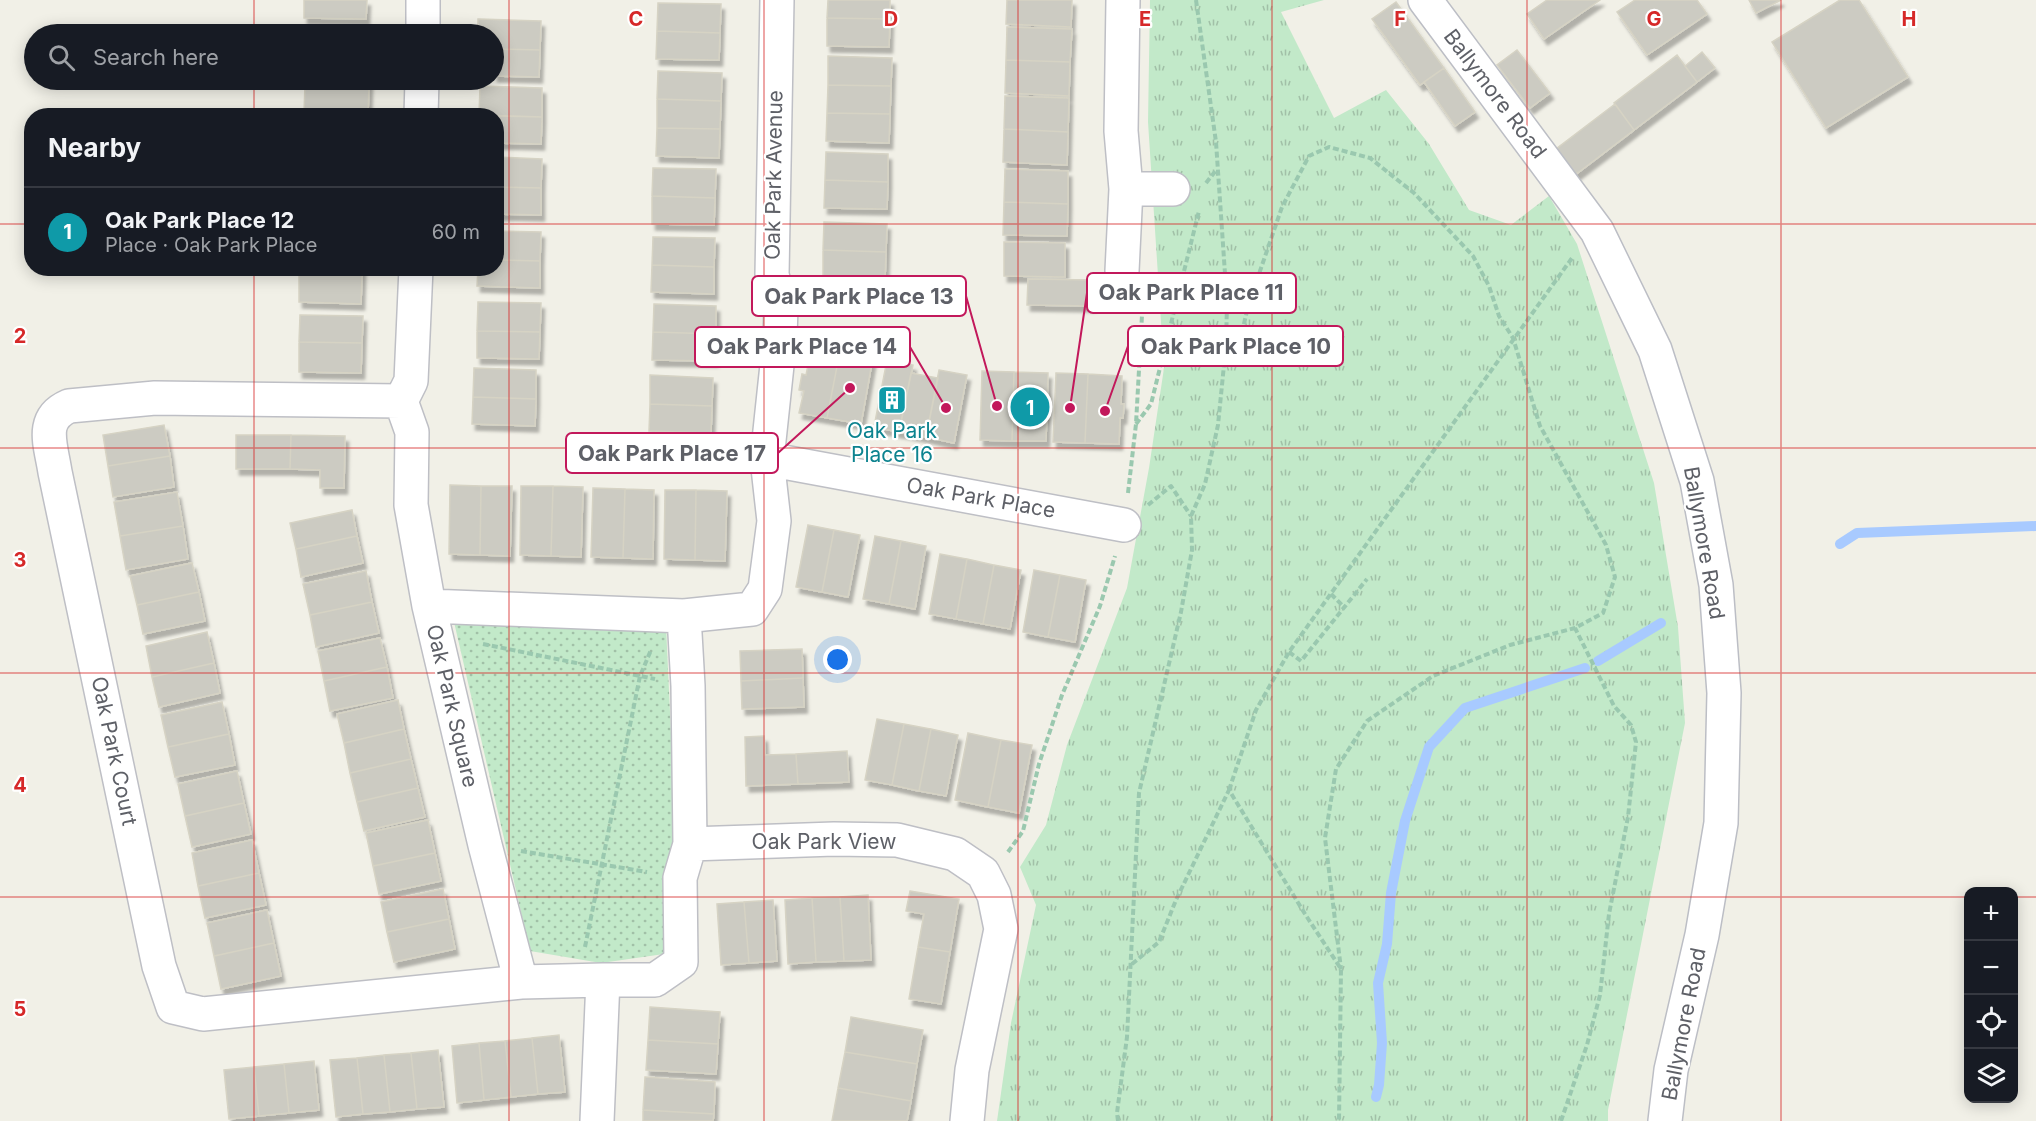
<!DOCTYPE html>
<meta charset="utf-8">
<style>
:root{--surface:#171b24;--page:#20242c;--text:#f1f3f6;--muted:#9ea1a6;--line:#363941;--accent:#f15e2c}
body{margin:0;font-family:Inter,sans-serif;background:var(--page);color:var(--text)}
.controls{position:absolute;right:18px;bottom:18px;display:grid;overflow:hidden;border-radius:12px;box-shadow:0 3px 15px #0003}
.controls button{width:54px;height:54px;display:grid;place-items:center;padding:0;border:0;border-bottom:2px solid var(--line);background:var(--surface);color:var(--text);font:30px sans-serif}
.you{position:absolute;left:838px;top:660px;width:21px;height:21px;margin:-15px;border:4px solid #fff;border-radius:50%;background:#1a73e8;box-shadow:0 0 0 9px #1a73e833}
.badge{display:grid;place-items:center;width:39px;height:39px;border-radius:50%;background:var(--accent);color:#fff;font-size:20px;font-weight:700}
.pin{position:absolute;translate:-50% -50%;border:3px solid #fff;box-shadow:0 2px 6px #0006}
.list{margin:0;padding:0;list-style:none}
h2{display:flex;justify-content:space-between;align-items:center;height:78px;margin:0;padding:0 24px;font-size:26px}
h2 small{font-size:20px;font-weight:400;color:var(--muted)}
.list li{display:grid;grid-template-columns:39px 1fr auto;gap:18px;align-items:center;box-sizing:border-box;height:90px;padding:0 24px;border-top:2px solid var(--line)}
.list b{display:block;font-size:22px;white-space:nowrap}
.list p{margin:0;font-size:20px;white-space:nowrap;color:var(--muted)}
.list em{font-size:20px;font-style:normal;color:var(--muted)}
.icon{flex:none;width:33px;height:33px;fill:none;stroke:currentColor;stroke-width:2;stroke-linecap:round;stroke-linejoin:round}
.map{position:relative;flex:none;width:2036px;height:1121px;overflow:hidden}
.search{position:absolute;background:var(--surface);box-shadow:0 3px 15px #0003;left:24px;top:24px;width:480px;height:66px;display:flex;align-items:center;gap:15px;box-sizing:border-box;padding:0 21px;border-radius:33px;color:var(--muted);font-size:22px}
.panel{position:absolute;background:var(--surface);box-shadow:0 3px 15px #0003;left:24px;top:108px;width:480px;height:168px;border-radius:24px}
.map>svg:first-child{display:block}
.grass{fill:url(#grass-dots)}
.park{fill:url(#park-tufts)}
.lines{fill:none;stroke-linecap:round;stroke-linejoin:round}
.stream{stroke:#a8caff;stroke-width:10}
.building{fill:#cccbc2;stroke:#d6d3c4;stroke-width:1.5;filter:url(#shadow)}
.street-casing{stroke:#bebfc5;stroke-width:36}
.secondary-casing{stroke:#bcbec5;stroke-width:36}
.path{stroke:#9ac8af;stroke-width:4;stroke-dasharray:6 3;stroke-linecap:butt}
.street{stroke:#fff;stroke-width:33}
.secondary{stroke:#fff;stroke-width:33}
.grid{fill:none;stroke:#d62828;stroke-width:1.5;stroke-opacity:0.55}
.labels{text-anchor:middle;stroke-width:4.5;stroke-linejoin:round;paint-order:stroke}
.street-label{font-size:21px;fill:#5e6067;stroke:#fff}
.culture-label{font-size:21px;fill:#0d838f;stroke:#fff}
.grid-label{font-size:20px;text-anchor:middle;font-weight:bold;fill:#d62828;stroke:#fff;stroke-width:4.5;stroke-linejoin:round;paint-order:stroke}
.leader{fill:none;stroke:#c2185b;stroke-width:2}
.callout-dot{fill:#c2185b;stroke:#fff;stroke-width:2}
.callout{fill:#fff;stroke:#c2185b;stroke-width:2}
.callout-label{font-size:22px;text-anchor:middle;font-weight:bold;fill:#5e6067}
</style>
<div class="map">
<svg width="2036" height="1121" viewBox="0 0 2036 1121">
<defs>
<pattern id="grass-dots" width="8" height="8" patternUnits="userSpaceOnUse" patternTransform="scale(1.5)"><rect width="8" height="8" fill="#c2e9c9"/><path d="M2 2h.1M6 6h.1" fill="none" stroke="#a1c0a7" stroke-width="1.8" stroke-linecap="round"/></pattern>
<pattern id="park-tufts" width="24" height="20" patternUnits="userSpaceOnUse" patternTransform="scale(1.5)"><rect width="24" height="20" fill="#c2e9c9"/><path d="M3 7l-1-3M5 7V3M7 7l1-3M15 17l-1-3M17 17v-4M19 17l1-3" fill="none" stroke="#a1c0a7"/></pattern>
<filter id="shadow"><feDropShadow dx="3.5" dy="6" stdDeviation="1.5" flood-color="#0004"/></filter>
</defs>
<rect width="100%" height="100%" fill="#f1f0e7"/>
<!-- grass -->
<path class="grass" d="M454,622L666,626L676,841L664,883V954L601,963L530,951Z"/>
<!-- park -->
<path class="park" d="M1150,0H1324L1281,12L1334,118L1386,90L1429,144L1469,210L1511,225L1549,196L1577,244L1654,483L1678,627L1685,723L1608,1110V1121H997L1011,1023L1036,905L1020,867L1046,825L1067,745L1127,588L1149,468L1164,368L1148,122Z"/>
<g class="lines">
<!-- stream -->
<path class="stream" d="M1840,544L1857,533L2036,526
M1598,661L1661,623
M1376,1097L1379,1085L1382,1043L1378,983L1387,944L1391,893L1405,821L1429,747L1465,708L1585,668"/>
</g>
<!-- building -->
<path class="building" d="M304,0H367L366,19L304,18Z
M828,0H890V19L827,18Z
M1007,0H1072L1071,27L1006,24Z
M1547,0H1600L1544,39L1527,14Z
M1635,0H1697L1707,14L1647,55L1617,12Z
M1749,0H1781L1756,13Z
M1840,0H1859L1908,77L1826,128L1772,42Z
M1396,2L1444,68L1420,85L1372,19Z
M658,3L721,4L720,33L657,31Z
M827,18L890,19L889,47L827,46Z
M478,19L541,21L540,50L494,49V34H478Z
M307,25L371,27L370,34H306Z
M1007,27L1072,29L1070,62L1006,60Z
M657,31L720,33L719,60L656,59Z
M494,49L540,50L539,77L494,76Z
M1517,50L1550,93L1530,108L1497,65Z
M1702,52L1715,68L1697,82L1685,66Z
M1677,55L1697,82L1634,130L1614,103Z
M828,56L892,58L891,86L828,85Z
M1006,60L1070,62L1069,96L1005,93Z
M1444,68L1475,112L1455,126L1424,82Z
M658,71L722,73L721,101L657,99Z
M305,80H369V85L305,84Z
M305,84L369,85L368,115L304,113Z
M828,85L891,86L890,114L827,113Z
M480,86L542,88V117L479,115Z
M1005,96L1069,98L1068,132L1004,129Z
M657,99L721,101L720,129L657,128Z
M1615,104L1634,130L1575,175L1556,149Z
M827,113L890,114L889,143L826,141Z
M496,116L542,117L541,144L496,143Z
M657,128L720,129L719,158L656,156Z
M1004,129L1068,132L1067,165L1003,162Z
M826,152L888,154V182L825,180Z
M496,157L542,159L541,188L496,187Z
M653,168L716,169L715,198L652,196Z
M1005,169L1068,171V204L1004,202Z
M825,180L888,182L887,209L824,208Z
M496,187L541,188V215L496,214Z
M652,196L715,198L714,225L652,224Z
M1004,202L1068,204L1067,236L1003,235Z
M824,222L887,224L886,252L823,250Z
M496,231L541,232L540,261L496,260Z
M653,237L715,238L714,267L652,265Z
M1004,242L1065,243V277L1004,276Z
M823,250L886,252L885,280L823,278Z
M496,260L540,261V288L477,286L478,268H496Z
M652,265L714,267V294L651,292Z
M299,268H362V274L299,272Z
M299,272L362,274L361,304L299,302Z
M1028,279L1092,280V306L1027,305Z
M478,302L541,303L540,332L477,331Z
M654,304L716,306V334L653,332Z
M300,315L363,316L362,343L299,342Z
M477,331L540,332L539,359L477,358Z
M653,332L716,334L715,361L652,360Z
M299,342L362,343L361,373L299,372Z
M812,346L840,351L827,418L799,413L804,391L799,390L802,374L806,375Z
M840,351L873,357L861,424L827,418Z
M887,360L913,365L899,432L874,427Z
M474,368L536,370V399L473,397Z
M939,370L967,375L954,443L926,437Z
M982,371L1014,372L1012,441L980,440Z
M1014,372L1048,373L1046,441H1012Z
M911,373L938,378L926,437L899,432Z
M1056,373L1088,374L1085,443L1053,442Z
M1088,374L1122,376L1121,404H1124L1123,418H1120L1119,444L1085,443Z
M650,375L713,378L712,406L650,404Z
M473,397L536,399L535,426L472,424Z
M650,404L712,406L711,433L649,431Z
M164,425L170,456L108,466L103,435Z
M236,435H291L290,469H236Z
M291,435L345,436L344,488H320V470L290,469Z
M170,456L174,487L113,497L108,466Z
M450,485L481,486L480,555L449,554Z
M481,486H512L510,556L480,555Z
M521,486H553L551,556L520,555Z
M553,486L583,487L581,557L551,556Z
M593,488L625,489L623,558L591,557Z
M625,489L654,490L653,559L623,558Z
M665,490H696L695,560L664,559Z
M696,490L727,491L725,561L695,560Z
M177,492L183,526L120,536L114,502Z
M352,510L357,536L296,549L290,523Z
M808,525L834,530L822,592L796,587Z
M183,526L188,559L126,570L120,536Z
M834,530L860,535L848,597L822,592Z
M357,536L363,563L301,577L296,549Z
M875,536L901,541L889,604L863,599Z
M901,541L926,546L915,609L889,604Z
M940,554L967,559L956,619L929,614Z
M967,559L994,565L983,624L956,619Z
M192,563L199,592L137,605L130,576Z
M994,565L1021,570L1010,629L983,624Z
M1034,570L1060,575L1048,637L1023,632Z
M366,571L372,602L310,615L303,584Z
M1060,575L1086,580L1075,642L1048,637Z
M199,592L205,621L143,634L137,605Z
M372,602L379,633L316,647L310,615Z
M207,632L214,663L152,677L146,646Z
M380,638L387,667L324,681L318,651Z
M802,649L803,678L741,681L740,651Z
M214,663L220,693L159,707L152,677Z
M387,667L393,698L330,711L324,681Z
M803,678L804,707L742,709L741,681Z
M398,700L404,729L344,743L337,714Z
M222,702L229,734L168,747L161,715Z
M877,719L904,724L892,785L865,780Z
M904,724L931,729L919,791L892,785Z
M404,729L411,759L350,773L344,743Z
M931,729L958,735L946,796L919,791Z
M968,733L1001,740L988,807L955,800Z
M229,734L235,765L175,777L168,747Z
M764,736L765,755L796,754L798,784L746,786L745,737Z
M1001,740L1032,745L1019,813L988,807Z
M847,751L849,782L798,784L796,754Z
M411,759L418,788L357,802L350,773Z
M237,771L244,803L185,816L178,784Z
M418,788L425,817L364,831L357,802Z
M244,803L251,834L192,847L185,816Z
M428,820L435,853L373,866L366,833Z
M252,840L259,873L198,886L192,853Z
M435,853L441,881L379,894L373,866Z
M259,873L266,905L205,918L198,886Z
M443,889L449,919L387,932L381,902Z
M910,891L959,899L950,952L918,947L924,914L906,911Z
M868,895L871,960L844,961L840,897Z
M840,897L844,961L816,962L812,898Z
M812,898L816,962L788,964L785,900Z
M773,900L777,961L749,963L744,902Z
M744,902L749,963L721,965L717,904Z
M267,910L274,943L214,956L207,923Z
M449,919L455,949L394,962L387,932Z
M274,943L281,976L221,989L214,956Z
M918,947L950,952L941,1004L909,999Z
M650,1007L720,1012L718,1044L648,1040Z
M851,1017L923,1030L917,1064L845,1052Z
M559,1035L565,1092L538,1094L532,1038Z
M532,1038L538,1094L511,1097L505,1041Z
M648,1040L718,1044L716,1074L646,1070Z
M505,1041L511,1097L484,1100L479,1043Z
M479,1043L484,1100L457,1103L452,1046Z
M438,1050L444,1107L417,1109L411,1053Z
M845,1052L917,1064L911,1101L838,1088Z
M411,1053L417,1109L390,1112L384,1055Z
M384,1055L390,1112L363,1114L357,1058Z
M357,1058L363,1114L336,1117L330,1060Z
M314,1061L319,1110L289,1113L284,1064Z
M284,1064L289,1113L259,1116L254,1067Z
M254,1067L259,1116L229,1119L224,1070Z
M645,1077L715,1082L714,1114L643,1110Z
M838,1088L911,1101L907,1121H832Z
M643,1110L714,1114L713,1121H643Z"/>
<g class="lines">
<!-- street casing -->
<g class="street-casing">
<path id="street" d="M423,34V0
M421,116L422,80
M1126,189H1173
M416,268L411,381L401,401L412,432L411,505L429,606L485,845L521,982
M1122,271L1126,189L1121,131L1123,0
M401,401L155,398L69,406C39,419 51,445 55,472L159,966L173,1007L203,1014L521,982L603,980
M767,459L1124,525
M429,606L684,616
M690,844L834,839L897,840L955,854L983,873L994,895L1001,929L972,1070L967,1121
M597,1121L603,980H655L681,962L680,878L690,844L688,686L684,616L752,609L765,589L774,521L767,459L780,337L781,307L772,275L777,0"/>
</g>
<!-- secondary casing -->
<g class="secondary-casing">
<path id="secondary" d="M1425,0L1597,231L1655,350L1697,481L1716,585L1724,693L1721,823L1702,935L1671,1070L1665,1121"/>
</g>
<!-- path -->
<path class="path" d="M1196,0L1216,142L1227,303L1226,345L1240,340L1249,303L1282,207L1309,156L1329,147L1370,158L1414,193L1473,256L1489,286L1499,316L1513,338L1540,426L1606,545L1615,577L1603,613L1575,628L1510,645L1433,676L1367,721L1336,769L1325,838L1341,969
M1206,183L1217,169
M1136,424L1151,404L1199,211
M1128,493L1136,424L1143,297
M1148,505L1171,486L1191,516
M1331,594L1344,607
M483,644L655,679
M1289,652L1301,661L1367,579
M1229,790L1256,710L1289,652L1572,258
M521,851L647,872
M1008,852L1023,831L1039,764L1062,695L1100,606L1115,556
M585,947L640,676L651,650
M1132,964L1159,942L1176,900L1229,790L1305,914L1341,969L1339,1121
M1118,1121L1117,1113L1127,1037L1139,793L1181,612L1192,550L1191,516L1205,484L1218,425L1226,345
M1561,1121L1587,1045L1600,995L1609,914L1628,817L1636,742L1631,725L1614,706L1575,628"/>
<!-- street -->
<use href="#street" class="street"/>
<!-- secondary -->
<use href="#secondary" class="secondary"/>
</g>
<!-- grid -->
<path class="grid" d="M254,0V34M509,0V1121M764,0V1121M1018,0V1121M1272,0V1121M1527,0V1121M1781,0V1121M254,80V116M0,224H32M496,224H2036M254,268V1121M0,448H2036M0,673H2036M0,897H1968M2014,897H2036"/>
<!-- icons -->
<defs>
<g id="building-square" transform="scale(1.5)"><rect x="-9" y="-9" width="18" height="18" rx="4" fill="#0f9aa8" stroke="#fff"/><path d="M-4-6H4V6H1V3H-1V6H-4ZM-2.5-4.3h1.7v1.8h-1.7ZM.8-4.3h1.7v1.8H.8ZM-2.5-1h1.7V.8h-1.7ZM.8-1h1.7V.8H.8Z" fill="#fff"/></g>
</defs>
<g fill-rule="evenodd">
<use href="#building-square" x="892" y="400"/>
</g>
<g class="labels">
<!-- street labels -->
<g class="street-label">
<text transform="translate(1495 94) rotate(53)" y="7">Ballymore Road</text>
<text transform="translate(774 175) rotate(-89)" y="7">Oak Park Avenue</text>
<text transform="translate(981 498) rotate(10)" y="7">Oak Park Place</text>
<text transform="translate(1704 543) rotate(80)" y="7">Ballymore Road</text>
<text transform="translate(452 706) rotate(77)" y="7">Oak Park Square</text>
<text transform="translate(114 751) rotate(78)" y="7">Oak Park Court</text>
<text x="824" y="849">Oak Park View</text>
<text transform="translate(1684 1024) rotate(-79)" y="7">Ballymore Road</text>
</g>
<!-- culture labels -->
<g class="culture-label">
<text x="892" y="438">Oak Park<tspan x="892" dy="24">Place 16</tspan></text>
</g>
</g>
<g class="grid-label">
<text x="636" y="26">C</text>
<text x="891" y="26">D</text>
<text x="1145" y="26">E</text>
<text x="1400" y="26">F</text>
<text x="1654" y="26">G</text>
<text x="1909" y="26">H</text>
<text x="20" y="343">2</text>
<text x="20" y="567">3</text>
<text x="20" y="792">4</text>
<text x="20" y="1016">5</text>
</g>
<!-- callouts -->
<path class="leader" d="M1070 408L1087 293M997 406L966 296M1105 411L1128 346M946 408L910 347M850 388L778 453"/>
<g class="callout-dot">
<circle cx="1070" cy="408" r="6"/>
<circle cx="997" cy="406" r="6"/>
<circle cx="1105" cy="411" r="6"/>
<circle cx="946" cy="408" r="6"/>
<circle cx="850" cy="388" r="6"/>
</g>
<g class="callout">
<rect x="1087" y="273" width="209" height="40" rx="6"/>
<rect x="752" y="276" width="214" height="40" rx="6"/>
<rect x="1128" y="326" width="215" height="40" rx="6"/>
<rect x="695" y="327" width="215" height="40" rx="6"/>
<rect x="566" y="433" width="212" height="40" rx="6"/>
</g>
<g class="callout-label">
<text x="1191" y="300">Oak Park Place 11</text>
<text x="859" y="304">Oak Park Place 13</text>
<text x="1236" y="354">Oak Park Place 10</text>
<text x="802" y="354">Oak Park Place 14</text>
<text x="672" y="461">Oak Park Place 17</text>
</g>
</svg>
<div class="controls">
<button>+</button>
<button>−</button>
<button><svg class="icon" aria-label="locate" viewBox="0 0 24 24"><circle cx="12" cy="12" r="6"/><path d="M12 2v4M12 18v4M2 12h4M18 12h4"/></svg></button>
<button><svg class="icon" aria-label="layers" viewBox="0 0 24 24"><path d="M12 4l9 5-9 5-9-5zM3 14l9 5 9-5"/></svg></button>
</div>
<div class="you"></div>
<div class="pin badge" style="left:1030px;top:407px;background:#0f9aa8">1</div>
<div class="search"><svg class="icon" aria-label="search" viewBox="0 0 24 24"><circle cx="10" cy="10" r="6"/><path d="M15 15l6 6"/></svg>Search here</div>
<section class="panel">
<h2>Nearby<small></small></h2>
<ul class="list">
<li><span class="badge" style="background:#0f9aa8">1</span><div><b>Oak Park Place 12</b><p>Place · Oak Park Place</p></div><em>60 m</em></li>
</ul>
</section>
</div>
